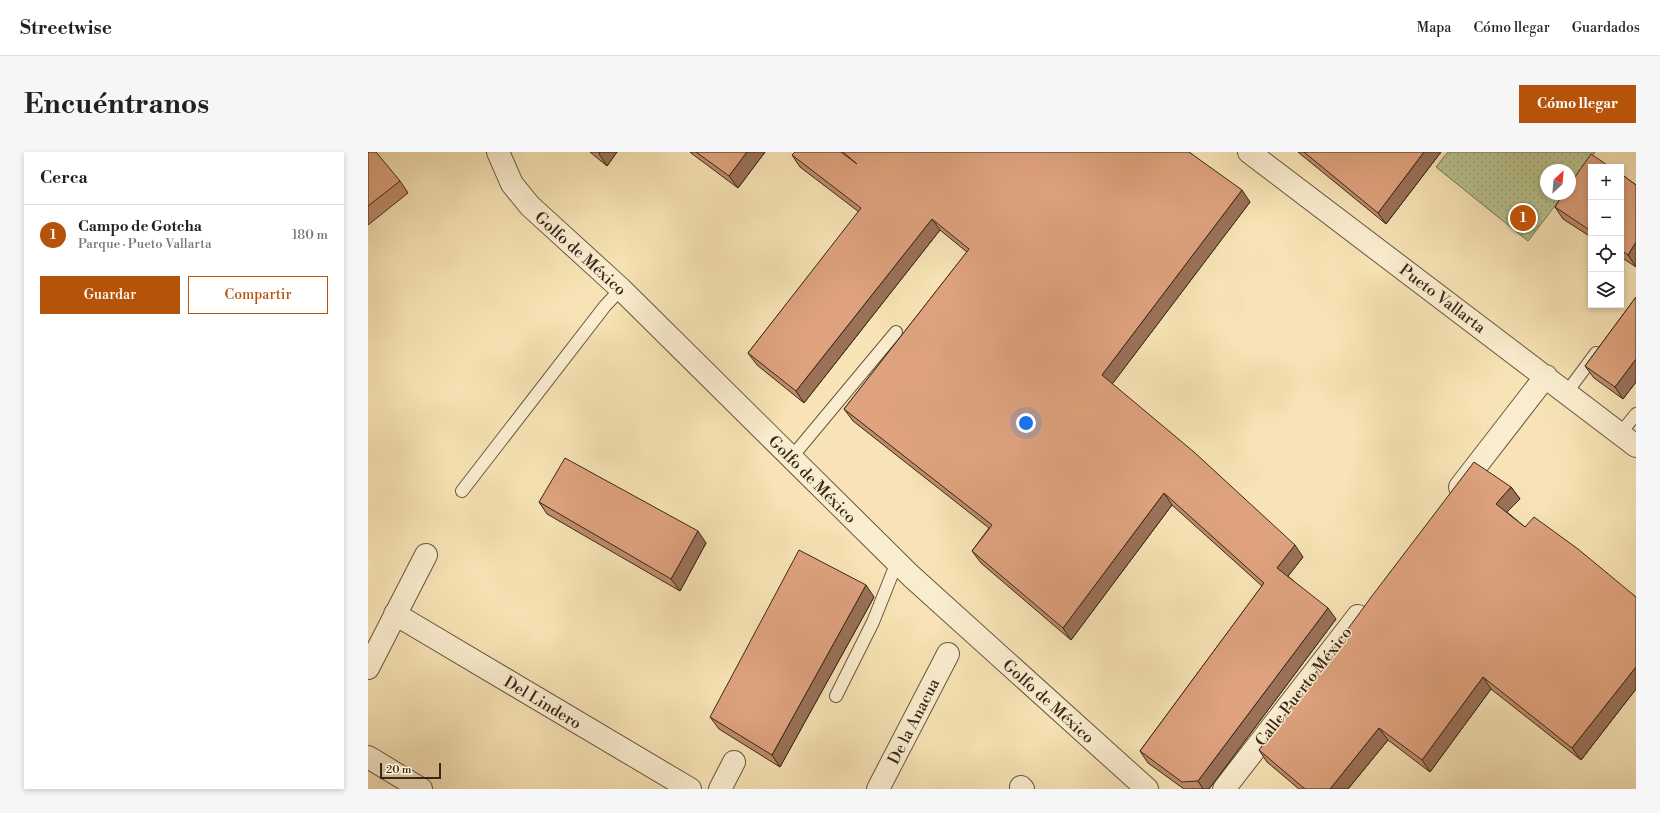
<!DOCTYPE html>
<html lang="es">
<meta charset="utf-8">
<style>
:root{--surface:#fff;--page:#f6f6f6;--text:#202124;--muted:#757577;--line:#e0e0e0;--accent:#b45309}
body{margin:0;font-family:"Libre Bodoni",serif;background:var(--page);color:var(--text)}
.controls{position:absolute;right:12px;top:12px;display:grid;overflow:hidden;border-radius:0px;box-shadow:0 2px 6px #0003}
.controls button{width:36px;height:36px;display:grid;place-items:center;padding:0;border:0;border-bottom:1px solid var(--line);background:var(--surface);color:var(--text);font:20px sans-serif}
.compass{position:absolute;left:1172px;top:12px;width:36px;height:36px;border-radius:50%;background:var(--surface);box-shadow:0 2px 6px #0003;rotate:26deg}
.scale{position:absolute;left:12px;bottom:10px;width:61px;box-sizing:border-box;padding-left:4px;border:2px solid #372819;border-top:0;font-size:11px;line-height:14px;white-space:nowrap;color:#372819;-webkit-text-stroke:3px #faedcf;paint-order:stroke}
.you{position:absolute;left:658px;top:271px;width:14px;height:14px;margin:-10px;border:3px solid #fff;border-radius:50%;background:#1a73e8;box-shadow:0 0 0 6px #1a73e833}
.badge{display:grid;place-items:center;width:26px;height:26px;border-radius:50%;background:var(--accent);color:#fff;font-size:13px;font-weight:700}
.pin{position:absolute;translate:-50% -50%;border:2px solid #fff;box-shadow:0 1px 4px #0006}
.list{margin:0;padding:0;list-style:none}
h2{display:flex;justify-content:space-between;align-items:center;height:52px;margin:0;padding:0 16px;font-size:17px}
h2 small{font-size:13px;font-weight:400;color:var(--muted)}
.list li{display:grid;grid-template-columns:26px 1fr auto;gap:12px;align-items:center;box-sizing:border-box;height:60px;padding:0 16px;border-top:1px solid var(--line)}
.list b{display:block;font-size:15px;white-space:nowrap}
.list p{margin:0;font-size:13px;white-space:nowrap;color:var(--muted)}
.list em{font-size:13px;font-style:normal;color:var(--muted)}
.actions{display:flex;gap:8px;padding:12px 16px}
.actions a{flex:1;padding:9px 0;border:1px solid var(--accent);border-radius:0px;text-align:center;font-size:14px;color:var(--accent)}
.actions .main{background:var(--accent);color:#fff}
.icon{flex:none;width:22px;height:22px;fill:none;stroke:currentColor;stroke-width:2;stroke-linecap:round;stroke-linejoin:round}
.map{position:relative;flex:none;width:1268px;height:637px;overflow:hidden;border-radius:0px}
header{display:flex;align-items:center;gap:24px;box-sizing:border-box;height:56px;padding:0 20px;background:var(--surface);border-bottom:1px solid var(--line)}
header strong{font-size:19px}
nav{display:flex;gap:22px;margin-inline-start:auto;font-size:14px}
.intro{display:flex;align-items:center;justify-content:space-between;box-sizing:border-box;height:96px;padding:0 24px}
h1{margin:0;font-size:28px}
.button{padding:10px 18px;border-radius:0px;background:var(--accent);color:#fff;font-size:14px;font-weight:700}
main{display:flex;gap:24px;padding:0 24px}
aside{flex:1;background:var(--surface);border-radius:0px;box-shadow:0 2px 6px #0003}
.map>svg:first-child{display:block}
.grass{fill:url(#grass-dots);stroke:#787654}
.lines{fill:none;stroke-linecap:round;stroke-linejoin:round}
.service-casing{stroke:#675740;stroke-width:14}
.minor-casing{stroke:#675740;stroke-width:24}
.service{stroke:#faedcf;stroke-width:12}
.minor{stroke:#faedcf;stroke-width:22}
.wall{fill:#bf8b6c;stroke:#372819}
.shaded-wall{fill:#9b7158;stroke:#372819}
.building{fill:#dea27e;stroke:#372819}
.labels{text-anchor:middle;stroke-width:3;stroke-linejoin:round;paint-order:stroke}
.street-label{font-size:16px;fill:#372819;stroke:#faedcf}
</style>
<header>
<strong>Streetwise</strong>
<nav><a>Mapa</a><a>Cómo llegar</a><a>Guardados</a></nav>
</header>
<div class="intro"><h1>Encuéntranos</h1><a class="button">Cómo llegar</a></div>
<main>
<aside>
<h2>Cerca<small></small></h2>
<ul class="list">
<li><span class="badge">1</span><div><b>Campo de Gotcha</b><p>Parque · Pueto Vallarta</p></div><em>180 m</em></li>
</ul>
<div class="actions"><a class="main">Guardar</a><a>Compartir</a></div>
</aside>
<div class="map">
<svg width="1268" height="637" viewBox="0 0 1268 637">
<defs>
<pattern id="grass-dots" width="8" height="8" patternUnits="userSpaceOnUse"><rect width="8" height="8" fill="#b9c490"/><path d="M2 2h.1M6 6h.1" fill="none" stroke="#a0a87c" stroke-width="1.8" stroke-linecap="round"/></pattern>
</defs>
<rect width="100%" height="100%" fill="#f7e3b5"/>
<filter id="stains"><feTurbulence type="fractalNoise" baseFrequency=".005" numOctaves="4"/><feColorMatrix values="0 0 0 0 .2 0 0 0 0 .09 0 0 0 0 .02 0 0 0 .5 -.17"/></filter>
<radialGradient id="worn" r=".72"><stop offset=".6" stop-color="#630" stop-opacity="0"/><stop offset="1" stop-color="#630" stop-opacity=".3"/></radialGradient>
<!-- grass -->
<path class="grass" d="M1080,0H1227L1202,34V18H1178V42H1196L1160,89L1068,15Z"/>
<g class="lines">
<!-- service casing -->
<g class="service-casing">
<path id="service" d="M1199,240L1228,201
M1252,282L1268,262
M423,306L528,180
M94,339L237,154L253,137
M468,544L505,470L529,410"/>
</g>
<!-- minor casing -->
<g class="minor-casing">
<path id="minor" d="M130,0L144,32L162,54L253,137L543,424L779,637
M881,0L1268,294
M1092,335L1178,224
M27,462L322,637
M0,516L58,403
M0,605L53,637
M653,635L655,637
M352,637L366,610
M510,637L580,502
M856,637L990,464"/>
</g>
<!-- service -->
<use href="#service" class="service"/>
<!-- minor -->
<use href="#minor" class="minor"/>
</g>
<!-- wall -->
<path class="wall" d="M0,0L32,29L40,41L0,73Z
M222,0H249L239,14Z
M322,0H397L370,36L323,1Z
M427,0H821L882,50L744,232L935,405L920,424L968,467L841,637H816L780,611L772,599L894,434L804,353L703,488L613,411L604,399L621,376L485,269L476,257L599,100L572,78L436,251L389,213L380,201L491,60L432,15L424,3Z
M930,0H1073L1018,72Z
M1223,15V85L1195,67L1187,55Z
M1253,22L1268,33V115L1253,105Z
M1268,145V230L1255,247L1226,226L1217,214Z
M1143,335L1152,347L1139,360L1157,375L1268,445V537L1213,608L1123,537L1062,620L1020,588L980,637H931L899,610L891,598Z
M171,350L338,391L312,439L179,362Z
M506,445L412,615L351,577L342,565Z"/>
<!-- shaded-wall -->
<path class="shaded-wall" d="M232,0H249L239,14L231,2Z
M379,0H397L370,36L361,24Z
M1056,0H1073L1018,72L1010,61Z
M874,38L882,50L742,235L734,223Z
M564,67L572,78L436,251L428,239Z
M1268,90V115L1260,103Z
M1268,207V230L1255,247L1247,235Z
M1143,335L1152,347L1136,363L1128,352Z
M796,341L804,353L703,488L695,476Z
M330,379L338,391L312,439L303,427Z
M927,393L935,405L917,428L909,416Z
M498,433L506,445L412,615L404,603Z
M960,456L968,467L841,637H835L830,629Z
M1268,515V537L1213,608L1204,596Z
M1115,525L1123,537L1062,620L1054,608Z
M1011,576L1020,588L980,637H962Z"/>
<!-- building -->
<path class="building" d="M0,0H8L32,29L0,54Z
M328,0H379L361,24Z
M427,0H473L489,12L475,0H821L874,38L734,223L826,300L927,393L909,416L960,456L830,629L814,630L772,599L896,431L796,341L695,476L604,399L624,373L476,257L601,97L564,67L428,239L380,201L493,56L424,3Z
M936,0H1056L1010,61Z
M1223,2L1242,15H1223V79L1187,55L1195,42H1202V32Z
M1253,22L1268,33V90L1260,103L1253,98Z
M1268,145V207L1247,235L1217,214Z
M197,306L330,379L303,427L171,350Z
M1106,310L1143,335L1128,352L1157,375L1166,365L1210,397L1268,445V515L1204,596L1115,525L1054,608L1011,576L962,637H937L891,598L1004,444Z
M431,398L498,433L404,603L342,565Z"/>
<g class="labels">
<!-- street labels -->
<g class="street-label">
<text transform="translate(213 101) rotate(42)" y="6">Golfo de México</text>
<text transform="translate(1075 146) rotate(37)" y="6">Pueto Vallarta</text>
<text transform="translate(445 327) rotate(45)" y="6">Golfo de México</text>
<text transform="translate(935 534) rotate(-52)" y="6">Calle Puerto México</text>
<text transform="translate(681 549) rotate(42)" y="6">Golfo de México</text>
<text transform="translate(175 550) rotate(31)" y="6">Del Lindero</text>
<text transform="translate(545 569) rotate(-63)" y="6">De la Anacua</text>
</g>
</g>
<rect width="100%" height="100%" filter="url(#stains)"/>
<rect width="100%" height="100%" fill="url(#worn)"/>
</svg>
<div class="controls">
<button>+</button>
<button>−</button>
<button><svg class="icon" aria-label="locate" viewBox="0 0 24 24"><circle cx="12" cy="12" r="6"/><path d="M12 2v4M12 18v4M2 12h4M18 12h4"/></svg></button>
<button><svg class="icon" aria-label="layers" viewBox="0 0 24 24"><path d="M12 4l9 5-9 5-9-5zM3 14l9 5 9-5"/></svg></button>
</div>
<svg class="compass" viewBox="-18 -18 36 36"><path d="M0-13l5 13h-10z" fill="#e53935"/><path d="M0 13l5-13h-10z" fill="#757577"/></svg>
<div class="scale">20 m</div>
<div class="you"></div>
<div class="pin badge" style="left:1155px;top:66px">1</div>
</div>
</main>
